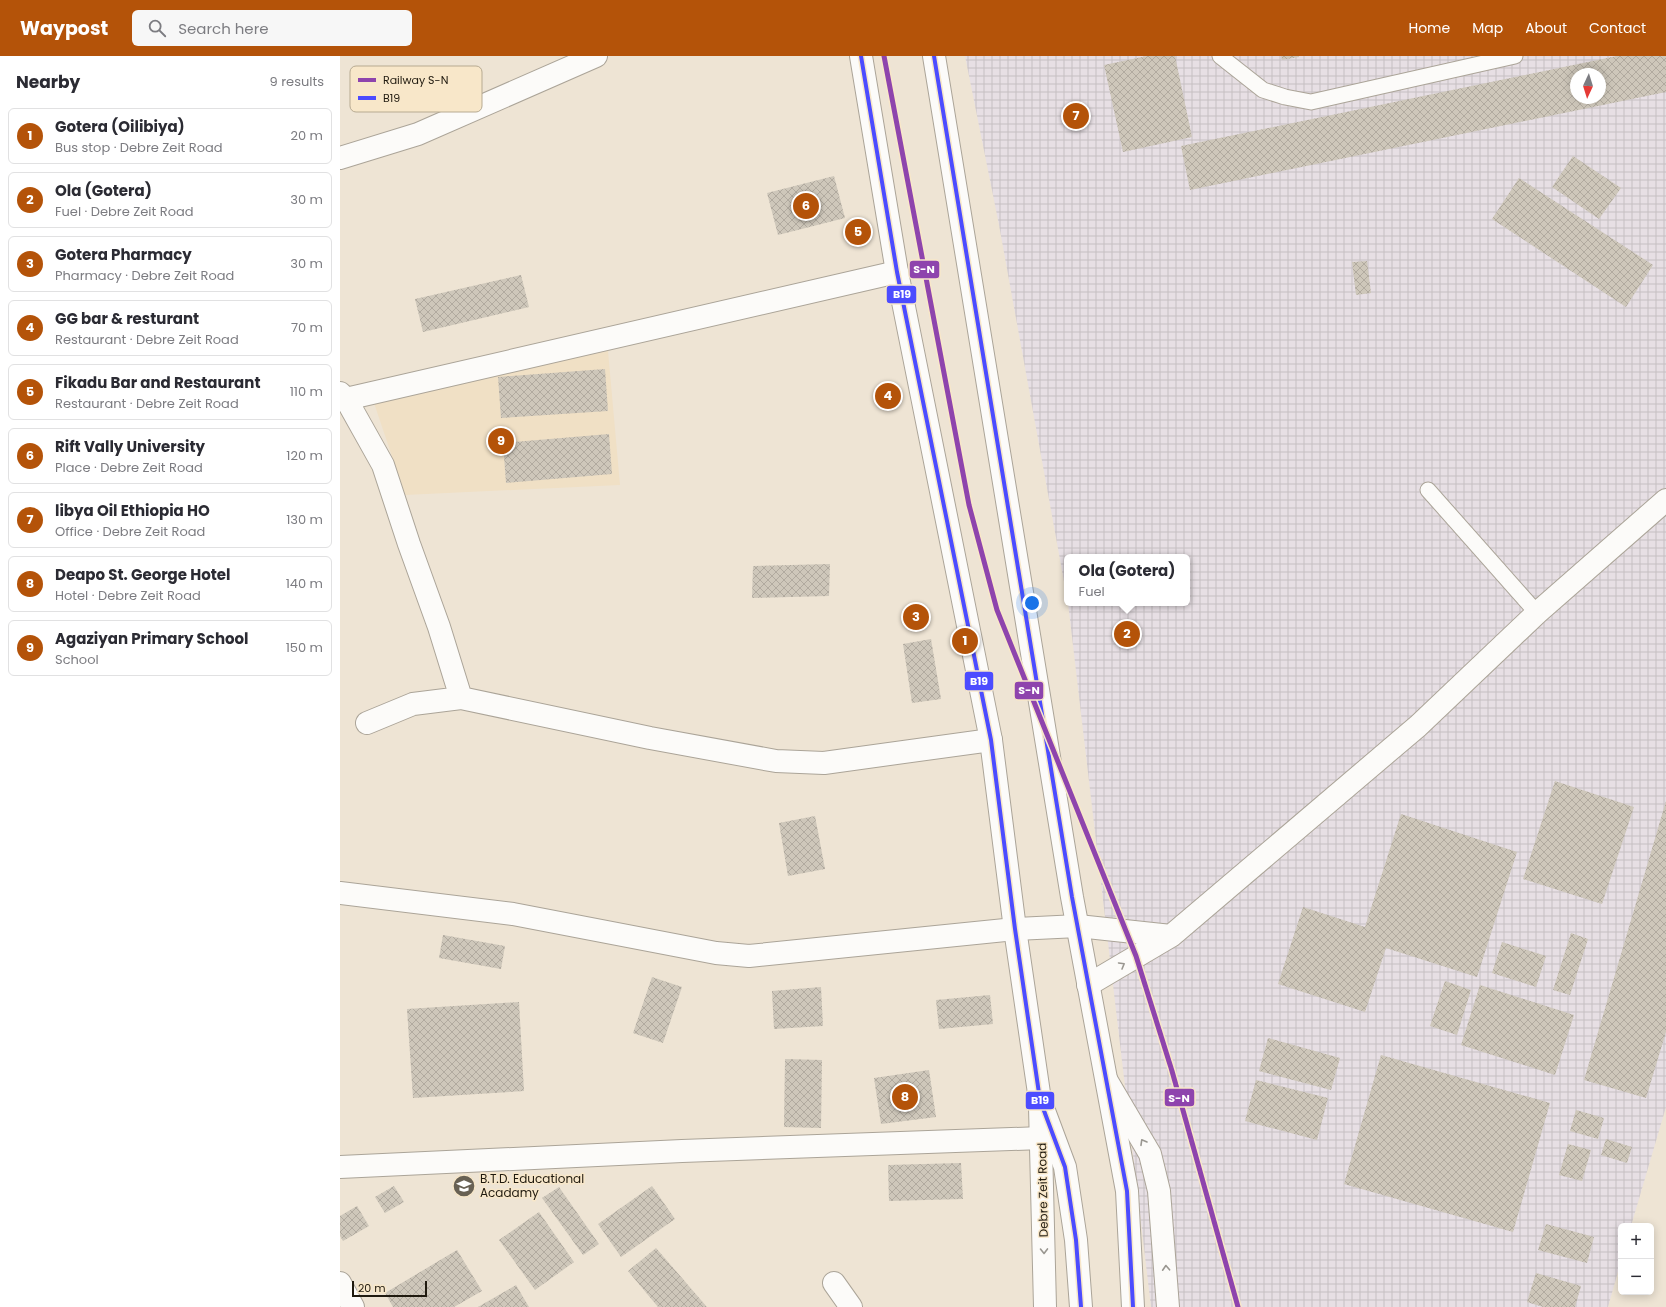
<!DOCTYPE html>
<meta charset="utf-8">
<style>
:root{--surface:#fff;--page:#f7f7f7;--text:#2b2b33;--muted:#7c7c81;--line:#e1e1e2;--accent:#b45309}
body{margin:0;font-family:Poppins,sans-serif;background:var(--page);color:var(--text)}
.controls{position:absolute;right:12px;bottom:12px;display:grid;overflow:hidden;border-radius:6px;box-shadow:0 2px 10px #0003}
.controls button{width:36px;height:36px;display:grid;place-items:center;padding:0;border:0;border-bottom:1px solid var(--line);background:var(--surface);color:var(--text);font:20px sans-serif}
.compass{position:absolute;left:1230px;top:12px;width:36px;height:36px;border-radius:50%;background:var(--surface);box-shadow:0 2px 10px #0003;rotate:184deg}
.scale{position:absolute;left:12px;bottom:10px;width:75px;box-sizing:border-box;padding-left:4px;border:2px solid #201a0f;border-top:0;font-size:11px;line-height:14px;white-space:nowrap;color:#201a0f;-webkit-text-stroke:3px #f8e7c9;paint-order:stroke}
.you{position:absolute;left:692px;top:547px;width:14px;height:14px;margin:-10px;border:3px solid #fff;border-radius:50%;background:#1a73e8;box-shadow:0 0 0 6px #1a73e833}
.badge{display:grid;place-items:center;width:26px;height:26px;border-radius:50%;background:var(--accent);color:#fff;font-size:13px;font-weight:700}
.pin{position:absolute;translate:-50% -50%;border:2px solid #fff;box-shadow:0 1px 4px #0006}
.popup{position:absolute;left:724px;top:498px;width:126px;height:52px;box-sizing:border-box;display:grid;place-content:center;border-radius:6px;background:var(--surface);filter:drop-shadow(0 1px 3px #0005);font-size:13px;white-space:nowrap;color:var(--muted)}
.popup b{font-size:15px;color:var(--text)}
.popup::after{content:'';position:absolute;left:50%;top:100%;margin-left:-8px;border:8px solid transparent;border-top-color:var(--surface)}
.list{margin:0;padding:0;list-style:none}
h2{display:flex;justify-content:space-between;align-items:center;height:52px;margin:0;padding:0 16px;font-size:17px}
h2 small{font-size:13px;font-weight:400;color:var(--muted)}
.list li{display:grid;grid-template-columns:26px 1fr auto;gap:12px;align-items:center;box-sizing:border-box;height:56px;margin:0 8px 8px;padding:0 8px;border:1px solid var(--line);border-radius:6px}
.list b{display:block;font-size:15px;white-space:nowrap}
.list p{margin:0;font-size:13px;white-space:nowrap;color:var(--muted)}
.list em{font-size:13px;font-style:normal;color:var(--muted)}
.icon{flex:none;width:22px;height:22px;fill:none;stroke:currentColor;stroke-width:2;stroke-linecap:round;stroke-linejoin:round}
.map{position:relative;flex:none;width:1326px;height:1251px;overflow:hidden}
header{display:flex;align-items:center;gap:24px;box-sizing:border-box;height:56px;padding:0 20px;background:var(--accent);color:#fff}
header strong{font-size:19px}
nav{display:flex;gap:22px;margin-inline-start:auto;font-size:14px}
.search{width:280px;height:36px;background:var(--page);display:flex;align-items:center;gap:10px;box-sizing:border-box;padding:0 14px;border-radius:6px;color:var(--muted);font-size:15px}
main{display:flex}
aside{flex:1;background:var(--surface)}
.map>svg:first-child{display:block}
.industrial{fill:url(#industrial-grid);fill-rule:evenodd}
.built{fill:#f0e0c5}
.building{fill:url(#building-cross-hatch);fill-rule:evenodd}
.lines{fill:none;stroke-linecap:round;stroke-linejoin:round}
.service-casing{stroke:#aba498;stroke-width:17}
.minor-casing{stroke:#aba498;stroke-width:24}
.secondary-casing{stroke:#aba498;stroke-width:24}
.primary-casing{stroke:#aba498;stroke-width:24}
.service{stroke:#fcfbf9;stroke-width:15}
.minor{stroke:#fcfbf9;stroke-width:22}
.secondary{stroke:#fcfbf9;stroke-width:22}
.primary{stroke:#fcfbf9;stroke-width:22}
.bus-1-casing{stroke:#f8e7c9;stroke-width:7}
.bus-1{stroke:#4c4cff;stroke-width:4}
.rail-1-casing{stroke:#f8e7c9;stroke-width:8}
.rail-1{stroke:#8e44ad;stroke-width:5}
.oneway{stroke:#999690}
.labels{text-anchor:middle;stroke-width:3;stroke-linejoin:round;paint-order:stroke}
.poi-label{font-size:12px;fill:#201a0f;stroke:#f8e7c9;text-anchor:start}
.street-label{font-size:12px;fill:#201a0f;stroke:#f8e7c9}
.key{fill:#f8e7c9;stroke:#b7aa91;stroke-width:1}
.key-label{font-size:11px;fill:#201a0f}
.line-badge{stroke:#f8e7c9;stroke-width:1.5}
.badge-label{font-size:11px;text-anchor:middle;font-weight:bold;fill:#fff}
</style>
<header>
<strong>Waypost</strong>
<div class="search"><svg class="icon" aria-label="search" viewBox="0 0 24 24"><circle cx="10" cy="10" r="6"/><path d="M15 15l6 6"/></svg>Search here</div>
<nav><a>Home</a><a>Map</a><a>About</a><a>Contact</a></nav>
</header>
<main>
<aside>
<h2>Nearby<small>9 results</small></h2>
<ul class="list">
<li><span class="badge">1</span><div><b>Gotera (Oilibiya)</b><p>Bus stop · Debre Zeit Road</p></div><em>20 m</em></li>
<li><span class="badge">2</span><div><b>Ola (Gotera)</b><p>Fuel · Debre Zeit Road</p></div><em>30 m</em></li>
<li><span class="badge">3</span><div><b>Gotera Pharmacy</b><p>Pharmacy · Debre Zeit Road</p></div><em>30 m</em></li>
<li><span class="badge">4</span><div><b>GG bar &amp; resturant</b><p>Restaurant · Debre Zeit Road</p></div><em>70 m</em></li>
<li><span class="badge">5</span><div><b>Fikadu Bar and Restaurant</b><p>Restaurant · Debre Zeit Road</p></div><em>110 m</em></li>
<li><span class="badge">6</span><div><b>Rift Vally University</b><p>Place · Debre Zeit Road</p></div><em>120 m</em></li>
<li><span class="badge">7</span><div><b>libya Oil Ethiopia HO</b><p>Office · Debre Zeit Road</p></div><em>130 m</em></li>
<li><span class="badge">8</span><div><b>Deapo St. George Hotel</b><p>Hotel · Debre Zeit Road</p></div><em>140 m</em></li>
<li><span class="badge">9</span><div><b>Agaziyan Primary School</b><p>School</p></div><em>150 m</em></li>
</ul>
</aside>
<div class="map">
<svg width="1326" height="1251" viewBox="0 0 1326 1251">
<defs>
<pattern id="industrial-grid" width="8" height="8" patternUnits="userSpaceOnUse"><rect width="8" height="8" fill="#e7dfe4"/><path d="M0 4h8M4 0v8" fill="none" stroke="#c6bfc2"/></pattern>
<pattern id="building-cross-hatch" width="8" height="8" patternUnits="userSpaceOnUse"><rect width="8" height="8" fill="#cec7ba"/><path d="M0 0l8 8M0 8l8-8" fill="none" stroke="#b1aa9f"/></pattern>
</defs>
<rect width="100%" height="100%" fill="#eee4d4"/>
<!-- industrial -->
<path class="industrial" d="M625,0H1326V1051L1291,1170H1281V1205L1268,1251H811L728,547H847V501H727V542L659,169ZM1236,18H1260V42H1236Z"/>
<!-- built -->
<path class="built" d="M268,295L280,429L65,439L32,341Z"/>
<!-- building -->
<path class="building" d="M807,0H835L852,81L783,96L764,9Z
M941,0H959V1L942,4Z
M1277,0H1326V36L850,134L841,90ZM1236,18H1260V42H1236Z
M1233,100L1281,132L1259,163L1212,131Z
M494,120L505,162L438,179L427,137Z
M1179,122L1313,209L1286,251L1152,163Z
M1027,205L1031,237L1016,239L1012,206Z
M181,219L189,251L83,276L75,243Z
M265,313L268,355L161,362L158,321Z
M269,378L272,418L166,427L163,387Z
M490,508L489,540L412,542L413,510Z
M591,583L601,643L572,647L563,588Z
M1215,725L1294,751L1262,848L1183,823Z
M1326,745V976L1306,1042L1244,1024Z
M1061,758L1177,796L1137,921L1046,892L1025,956L938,928L963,851L1025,871Z
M475,760L485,813L448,820L439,767Z
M1231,877L1248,883L1230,939L1213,934Z
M103,879L165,890L161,913L99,902Z
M1162,886L1206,900L1196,931L1152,917Z
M312,921L342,931L323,987L293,977Z
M1105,925L1131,934L1117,979L1090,970Z
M1140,929L1234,959L1215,1019L1121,989Z
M481,931L483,970L434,973L432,935Z
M650,939L653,968L599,973L596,944Z
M179,946L184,1035L73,1042L67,953Z
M928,982L1000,1002L991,1034L919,1015Z
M1041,999L1210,1047L1173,1176L1004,1128Z
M445,1003L482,1004L481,1072L444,1071Z
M589,1014L596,1061L541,1068L534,1022Z
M916,1024L988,1042L977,1084L905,1065Z
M1236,1054L1264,1062L1258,1083L1230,1075Z
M1266,1083L1292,1091L1287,1107L1261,1099Z
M1228,1088L1251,1094L1242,1125L1219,1119Z
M621,1107L623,1143L549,1145L548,1109Z
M54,1130L64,1146L45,1157L35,1141Z
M312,1130L335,1163L281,1201L258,1168Z
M219,1131L259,1188L243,1199L202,1142Z
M17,1150L29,1170L3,1185L0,1180V1160Z
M199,1156L234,1206L195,1234L159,1184Z
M1206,1168L1254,1181L1247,1207L1198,1194Z
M316,1192L367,1251H318L288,1215Z
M117,1194L142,1235L114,1251H53L45,1237Z
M1196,1217L1241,1230L1235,1251H1203L1187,1246Z
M176,1229L189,1251H138Z"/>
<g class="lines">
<!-- service casing -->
<g class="service-casing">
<path id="service" d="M880,0L923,34L945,41L971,46L1175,0
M1088,434L1197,557"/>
</g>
<!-- minor casing -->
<g class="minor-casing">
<path id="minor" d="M0,102L78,78L256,0
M0,337L6,343L557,216
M6,343L43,409L69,488L99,571L121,642
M27,667L73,648L121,642L310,682L436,705L484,707L651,684
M0,837L173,858L376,897L409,900L675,873L738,870L831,880
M748,929L831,880L1078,670L1197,557L1326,444
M0,1111L342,1095L702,1082
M0,1227L13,1251
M494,1227L511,1251"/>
</g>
<!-- secondary casing -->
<g class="secondary-casing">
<path id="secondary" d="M767,1025L810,1098L819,1135L828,1251
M700,1051L705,1251"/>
</g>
<!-- primary casing -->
<g class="primary-casing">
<path id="primary" d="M521,0L557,216L651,684L675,873L700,1044L725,1111L736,1184L741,1251
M594,0L732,841L787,1135L793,1251"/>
</g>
<!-- service -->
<use href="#service" class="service"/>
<!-- minor -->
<use href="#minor" class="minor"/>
<!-- secondary -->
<use href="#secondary" class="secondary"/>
<!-- primary -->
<use href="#primary" class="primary"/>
<!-- bus-1 casing -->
<g class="bus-1-casing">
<path id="bus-1" d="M521,0L557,216L651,684L675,873L700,1044L725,1111L736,1184L741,1251
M594,0L732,841L787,1135L793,1251"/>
</g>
<!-- bus-1 -->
<use href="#bus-1" class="bus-1"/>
<!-- rail-1 casing -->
<g class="rail-1-casing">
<path id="rail-1" d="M544,0L629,449L657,554L796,900L832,1015L898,1251"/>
</g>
<!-- rail-1 -->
<use href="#rail-1" class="rail-1"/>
</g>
<!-- one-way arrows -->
<defs><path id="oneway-chevron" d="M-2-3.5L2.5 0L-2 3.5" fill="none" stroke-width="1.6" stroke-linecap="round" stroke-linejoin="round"/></defs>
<g class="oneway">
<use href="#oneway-chevron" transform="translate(782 909) rotate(-30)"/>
<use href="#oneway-chevron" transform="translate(803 1086) rotate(-120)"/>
<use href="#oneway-chevron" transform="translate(704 1195) rotate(89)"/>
<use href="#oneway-chevron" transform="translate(826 1212) rotate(-93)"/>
</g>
<!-- icons -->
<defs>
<g id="school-disc" transform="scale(1.15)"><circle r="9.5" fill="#686154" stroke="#f8e7c9"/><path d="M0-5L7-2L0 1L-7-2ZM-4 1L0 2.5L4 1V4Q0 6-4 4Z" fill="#fff"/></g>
</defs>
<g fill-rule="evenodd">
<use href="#school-disc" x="124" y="1130"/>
</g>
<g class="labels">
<!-- poi labels -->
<g class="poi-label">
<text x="140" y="1127">B.T.D. Educational<tspan x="140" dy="14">Acadamy</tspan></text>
</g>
<!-- street labels -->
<g class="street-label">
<text transform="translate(703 1134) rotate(-91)" y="4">Debre Zeit Road</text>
</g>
</g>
<!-- legend -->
<rect x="10" y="10" width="132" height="46" rx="6" class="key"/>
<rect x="18" y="22" width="18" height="4" fill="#8e44ad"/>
<rect x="18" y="40" width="18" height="4" fill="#4c4cff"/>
<g class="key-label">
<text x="43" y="28">Railway S-N</text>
<text x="43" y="46">B19</text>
</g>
<g class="line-badge">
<rect x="569" y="204" width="31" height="19" rx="4" fill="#8e44ad"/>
<rect x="546" y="229" width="31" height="19" rx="4" fill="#4c4cff"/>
<rect x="624" y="615" width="30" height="20" rx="4" fill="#4c4cff"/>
<rect x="674" y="625" width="30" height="19" rx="4" fill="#8e44ad"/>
<rect x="824" y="1032" width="31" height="19" rx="4" fill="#8e44ad"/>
<rect x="685" y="1035" width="30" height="19" rx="4" fill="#4c4cff"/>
</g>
<g class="badge-label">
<text x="584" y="217">S-N</text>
<text x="562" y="242">B19</text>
<text x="639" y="629">B19</text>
<text x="689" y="638">S-N</text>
<text x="839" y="1046">S-N</text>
<text x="700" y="1048">B19</text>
</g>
</svg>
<div class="controls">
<button>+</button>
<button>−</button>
</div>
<svg class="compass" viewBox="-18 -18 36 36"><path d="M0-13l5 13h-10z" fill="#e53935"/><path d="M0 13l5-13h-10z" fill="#7c7c81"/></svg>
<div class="scale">20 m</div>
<div class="you"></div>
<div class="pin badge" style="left:625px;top:585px">1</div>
<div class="pin badge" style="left:787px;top:578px">2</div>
<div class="popup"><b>Ola (Gotera)</b>Fuel</div>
<div class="pin badge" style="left:576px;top:561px">3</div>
<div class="pin badge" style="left:548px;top:340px">4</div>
<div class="pin badge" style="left:518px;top:176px">5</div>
<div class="pin badge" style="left:466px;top:150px">6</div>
<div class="pin badge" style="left:736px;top:60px">7</div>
<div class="pin badge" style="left:565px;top:1041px">8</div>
<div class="pin badge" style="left:161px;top:385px">9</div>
</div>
</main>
